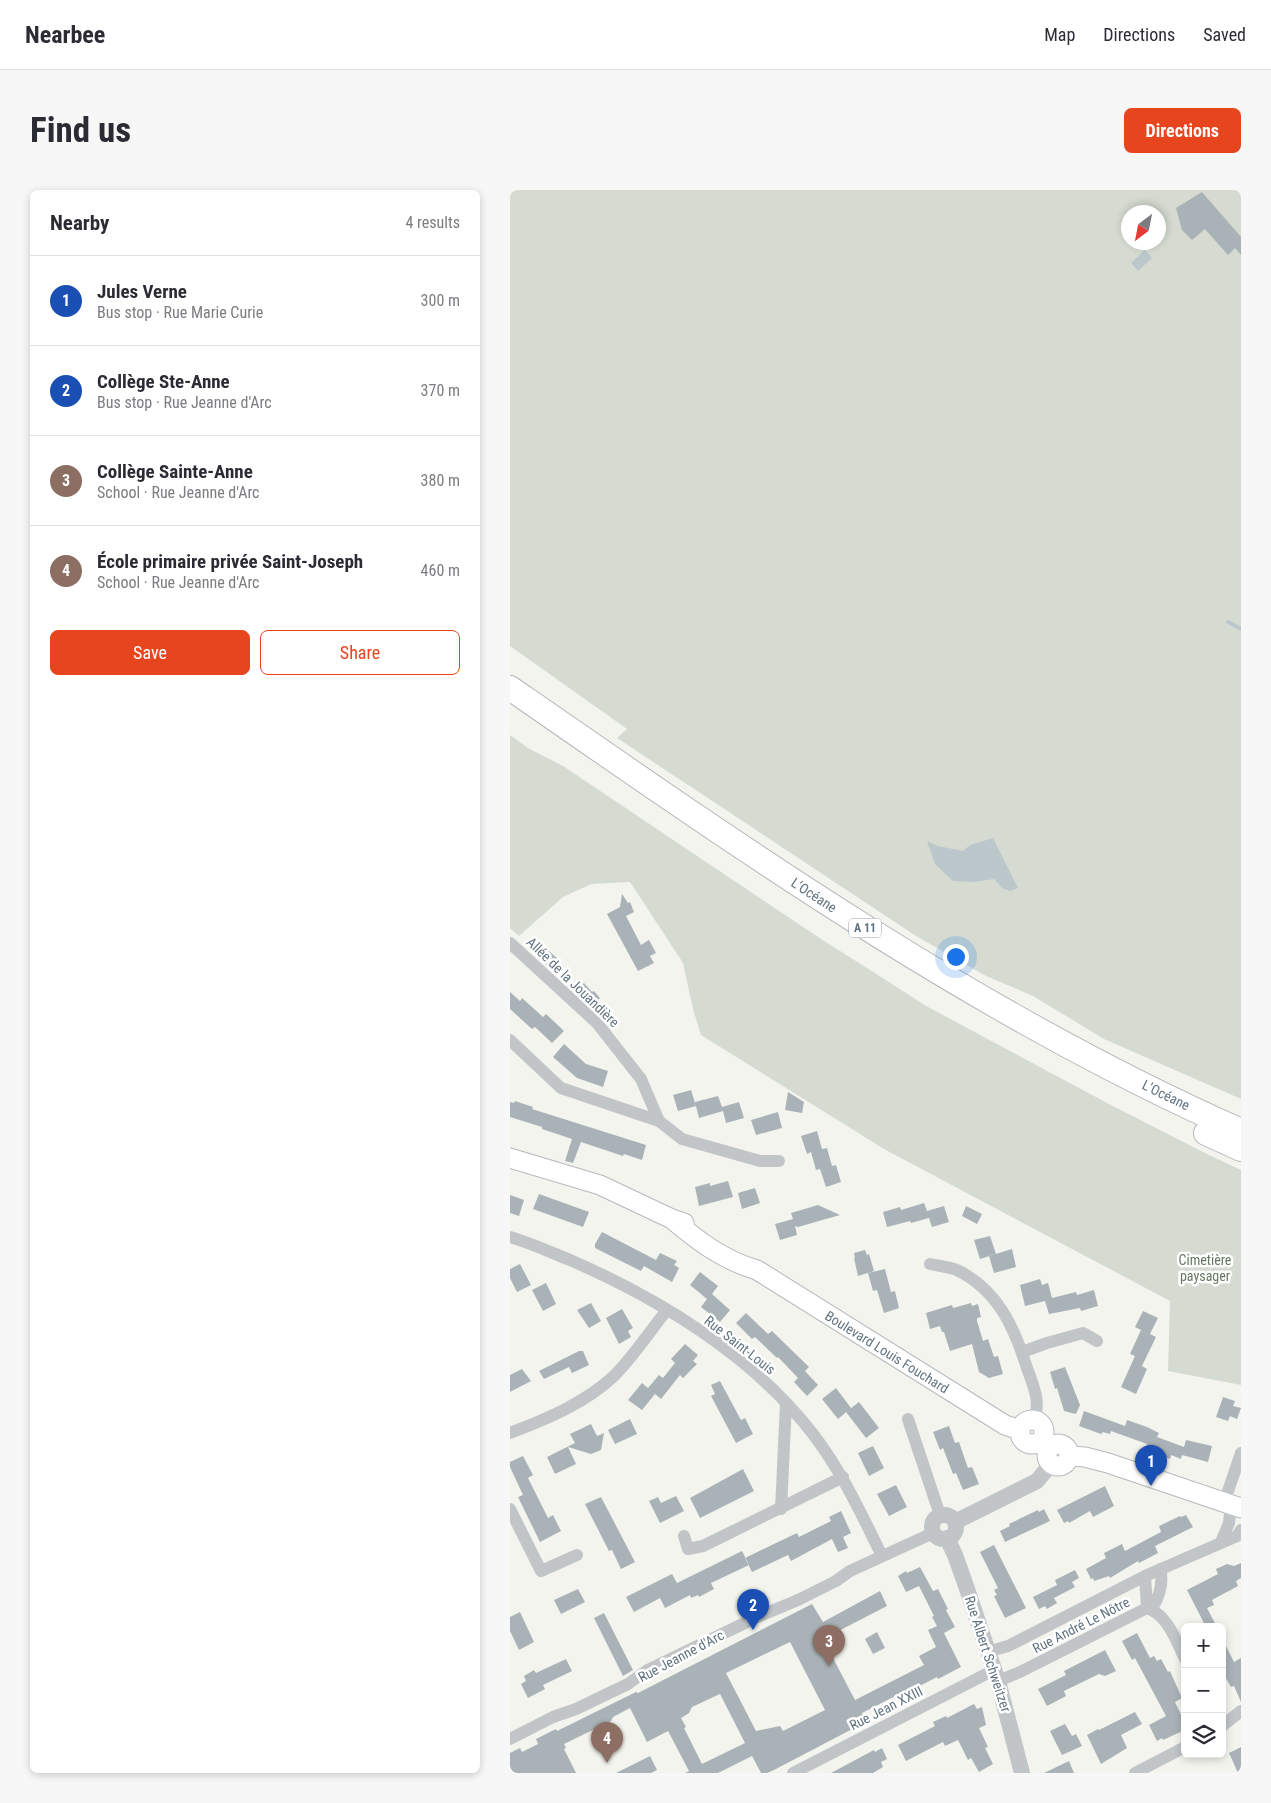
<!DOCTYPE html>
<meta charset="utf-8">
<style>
:root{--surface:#fff;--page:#f7f7f7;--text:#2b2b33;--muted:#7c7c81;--line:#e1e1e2;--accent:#e6451d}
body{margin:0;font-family:"Roboto Condensed",sans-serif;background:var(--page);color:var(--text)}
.controls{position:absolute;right:15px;bottom:15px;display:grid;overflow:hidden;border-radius:8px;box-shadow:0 2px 8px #0003}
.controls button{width:45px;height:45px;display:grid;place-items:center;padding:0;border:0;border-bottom:1px solid var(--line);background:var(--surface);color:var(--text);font:25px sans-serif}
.compass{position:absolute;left:611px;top:15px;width:45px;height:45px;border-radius:50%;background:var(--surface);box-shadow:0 2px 8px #0003;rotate:212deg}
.you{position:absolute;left:445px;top:766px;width:18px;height:18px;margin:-12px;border:4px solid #fff;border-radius:50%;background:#1a73e8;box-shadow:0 0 0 8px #1a73e833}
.badge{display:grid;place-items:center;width:32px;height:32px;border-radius:50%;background:var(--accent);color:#fff;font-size:16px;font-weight:700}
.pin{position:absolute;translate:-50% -41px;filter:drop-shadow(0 1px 2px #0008)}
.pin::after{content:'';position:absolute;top:26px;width:18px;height:15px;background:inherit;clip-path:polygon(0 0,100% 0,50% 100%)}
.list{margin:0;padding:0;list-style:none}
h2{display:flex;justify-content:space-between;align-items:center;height:65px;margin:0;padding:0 20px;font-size:21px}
h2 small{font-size:16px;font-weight:400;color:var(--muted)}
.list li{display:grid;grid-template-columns:32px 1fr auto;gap:15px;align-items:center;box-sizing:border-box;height:90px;padding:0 20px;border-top:1px solid var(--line)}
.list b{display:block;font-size:19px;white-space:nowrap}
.list p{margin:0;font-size:16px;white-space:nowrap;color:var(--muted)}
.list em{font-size:16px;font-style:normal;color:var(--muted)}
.actions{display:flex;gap:10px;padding:15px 20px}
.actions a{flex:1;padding:11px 0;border:1px solid var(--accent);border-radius:8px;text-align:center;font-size:18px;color:var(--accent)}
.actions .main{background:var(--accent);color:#fff}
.icon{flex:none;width:28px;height:28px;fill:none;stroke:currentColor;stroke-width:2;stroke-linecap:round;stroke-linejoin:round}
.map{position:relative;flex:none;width:731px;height:1583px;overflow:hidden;border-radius:8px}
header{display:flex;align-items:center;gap:30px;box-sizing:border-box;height:70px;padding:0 25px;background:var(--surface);border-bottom:1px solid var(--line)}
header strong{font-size:24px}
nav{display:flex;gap:28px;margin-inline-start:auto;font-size:18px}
.intro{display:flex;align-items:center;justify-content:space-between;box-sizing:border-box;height:120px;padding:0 30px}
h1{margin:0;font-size:35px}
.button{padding:12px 22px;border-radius:8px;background:var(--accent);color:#fff;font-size:18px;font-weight:700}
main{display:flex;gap:30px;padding:0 30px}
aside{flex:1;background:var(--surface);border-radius:8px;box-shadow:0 2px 8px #0003}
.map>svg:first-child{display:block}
.green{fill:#d5dbd0;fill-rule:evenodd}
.water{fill:#bcc7cc}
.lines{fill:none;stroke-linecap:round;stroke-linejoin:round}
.stream{stroke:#bcc7cc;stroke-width:4}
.building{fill:#a9b2b6;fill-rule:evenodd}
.secondary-casing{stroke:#b3b9bc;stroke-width:21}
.motorway-casing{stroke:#b4b7ba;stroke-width:26}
.minor{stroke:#c1c5c8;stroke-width:12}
.tertiary{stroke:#c1c5c8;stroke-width:16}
.secondary{stroke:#fff;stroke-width:19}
.motorway{stroke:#fff;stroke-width:24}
.labels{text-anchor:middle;stroke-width:5;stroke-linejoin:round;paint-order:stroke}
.shield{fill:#fff;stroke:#919ea7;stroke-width:1}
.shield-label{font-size:12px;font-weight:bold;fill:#627481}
.street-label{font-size:14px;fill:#627481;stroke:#fff}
.park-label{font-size:14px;fill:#667861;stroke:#fff}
</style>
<header>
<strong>Nearbee</strong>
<nav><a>Map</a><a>Directions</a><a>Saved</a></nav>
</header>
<div class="intro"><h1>Find us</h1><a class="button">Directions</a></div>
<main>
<aside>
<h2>Nearby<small>4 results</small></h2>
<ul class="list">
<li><span class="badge" style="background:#1a4fb4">1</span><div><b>Jules Verne</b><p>Bus stop · Rue Marie Curie</p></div><em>300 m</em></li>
<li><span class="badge" style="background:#1a4fb4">2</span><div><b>Collège Ste-Anne</b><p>Bus stop · Rue Jeanne d'Arc</p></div><em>370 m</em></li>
<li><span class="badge" style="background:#8d6e63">3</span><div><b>Collège Sainte-Anne</b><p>School · Rue Jeanne d'Arc</p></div><em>380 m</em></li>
<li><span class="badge" style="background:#8d6e63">4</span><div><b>École primaire privée Saint-Joseph</b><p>School · Rue Jeanne d'Arc</p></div><em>460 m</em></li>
</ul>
<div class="actions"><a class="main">Save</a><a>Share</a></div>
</aside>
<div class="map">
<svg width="731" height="1583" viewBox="0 0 731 1583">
<rect width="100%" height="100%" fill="#f4f4ef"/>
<!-- green -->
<path class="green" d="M0,0H731V909L594,849L523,806L476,786L406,746L107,548L117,539L0,456ZM618,22H648V52H618Z
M0,545L18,558L53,576L305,745L418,817L599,914L695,963L731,980V1195L658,1181L660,1111L374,959L191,845L183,819L173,773L120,692L81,694L53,707L9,746L0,738Z"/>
<!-- water -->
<path class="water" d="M635,60L642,68L628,81L621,73Z
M483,648L508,698L500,701L492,698L484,689L464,692L443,691L425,674L417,651L428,656L453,661L460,655Z"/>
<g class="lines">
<!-- stream -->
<path class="stream" d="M718,432L731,439"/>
</g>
<!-- building -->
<path class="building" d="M692,2L731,47V65L725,58L718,65L695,39L682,50L672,40L666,18Z
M112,704L118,713L120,712L124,722L116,726L131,755L139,750L146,763L140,766L144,773L128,781L97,724L110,717Z
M38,760L50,771L42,780L30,769Z
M74,793L82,802L84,801L90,808L81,817L65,802Z
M0,802L10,811L12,808L33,827L36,824L54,841L42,853L25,837L22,839L0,819Z
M54,854L76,874L98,881L93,897L67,888L43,867Z
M181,900L186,916L168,921L163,905Z
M278,902L294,912L292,923L275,920Z
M208,906L212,917L229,912L234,928L216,933L213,921L189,928L185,912Z
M5,911L23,917L22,919L136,955L132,970L114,964L113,966L71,952L63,973L55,971L62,949L32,939V937L0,927V912L4,913Z
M268,922L272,938L246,945L241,930Z
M307,941L312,959L317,958L322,976L326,975L331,992L316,997L310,979L306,980L301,962L297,964L291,946Z
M218,991L223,1007L189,1016L185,997L200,993V996Z
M245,998L250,1013L232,1019L228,1003Z
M29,1004L79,1022L73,1037L23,1019Z
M0,1005L14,1010L9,1026L0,1023Z
M414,1013L417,1021L434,1016L439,1032L422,1037L419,1028L401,1033L400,1031L377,1037L373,1022L390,1017L391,1020Z
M308,1015L330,1025L288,1037L285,1036L287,1045L270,1050L265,1034L283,1029L281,1023Z
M456,1016L472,1024L467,1034L452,1026Z
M92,1042L146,1070L150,1063L167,1071L164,1075L169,1078L162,1092L134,1076L131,1081L85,1058V1054Z
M480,1046L486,1064L470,1069L464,1050Z
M502,1059L506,1077L484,1083L479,1066Z
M355,1060L357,1065L359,1064L364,1081L348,1086L344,1068H345L344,1063Z
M10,1074L21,1095L7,1102L0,1088V1079Z
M375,1079L381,1102L385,1101L389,1118L374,1123L367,1100L363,1101L358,1083Z
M190,1082L208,1096L202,1104L220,1120L210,1132L191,1117L197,1109L180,1095Z
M530,1089L532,1095L538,1093L542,1108L566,1102L567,1105L584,1100L588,1116L571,1121L570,1118L539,1124L535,1111L515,1116L510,1095Z
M36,1093L46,1114L33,1121L22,1100Z
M81,1113L91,1131L79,1138L67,1120Z
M461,1113L462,1116L468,1114L471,1127L467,1128V1131L473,1151L478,1149L484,1167L488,1166L493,1184L479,1188L469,1182L462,1154L440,1161L434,1142H432L430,1136L420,1139L416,1123L442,1115L443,1118Z
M112,1119L123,1138L118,1141L121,1147L109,1154L96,1128Z
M633,1121L648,1128L640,1144L646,1147L632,1176L637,1179L626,1204L611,1197L625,1166L620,1164L631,1140L625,1137Z
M236,1123L258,1144L262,1141L299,1177L295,1181L308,1195L297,1206L284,1192L288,1188L268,1167L267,1168L245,1147L242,1149L226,1133Z
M175,1154L188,1165L183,1171L187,1174L173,1188L170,1185L151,1209L138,1198L149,1185L153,1188L165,1173L161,1169Z
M69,1161H73L79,1175L62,1183L59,1177L34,1189L29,1181Z
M555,1177L570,1215L566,1224L554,1221L547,1198L545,1199L540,1182Z
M12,1179L21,1191L0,1202V1185Z
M210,1191L231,1230L235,1228L243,1244L226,1253L201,1206L205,1204L201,1195Z
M132,1193L145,1204L132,1220L118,1210Z
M326,1198L341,1218L328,1229L312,1209Z
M713,1207L725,1211L723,1216L731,1218L727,1229L720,1226L718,1231L706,1227Z
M349,1212L369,1238L356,1248L336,1222Z
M574,1221L615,1236L617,1230L637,1237L649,1243L647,1247L674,1257L676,1250L702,1256L698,1272L672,1265L674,1258L671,1269L661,1265L660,1269L640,1263L641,1260L636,1258L637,1254L601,1241L600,1244L593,1242L591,1244L569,1236Z
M120,1229L127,1244L105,1254L98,1240Z
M81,1234L87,1246L94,1243L91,1260L81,1264L58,1257L66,1274L45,1284L37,1267L65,1253L60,1244Z
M439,1236L445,1253L449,1252L458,1278L462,1277L469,1294L453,1300L446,1283L443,1284L433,1258L430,1260L423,1242Z
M363,1256L374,1278L359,1286L348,1263Z
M13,1266L23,1285L18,1288L38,1328L43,1325L51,1341L30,1352L8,1307L13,1305L0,1277V1272Z
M233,1279L244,1301L190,1328L180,1308Z
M386,1295L397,1317L379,1326L367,1304Z
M595,1296L604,1316L583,1327L580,1321L559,1333L558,1331L554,1333L547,1320Z
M166,1306L174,1321L150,1333L139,1311L148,1307L151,1313Z
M91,1307L125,1372L111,1379L102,1360L99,1361L75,1314Z
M534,1319L540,1331L495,1352L490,1341L500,1336L499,1334L528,1320L529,1322Z
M331,1321L341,1343L333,1347L338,1358L328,1362L322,1349L281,1371L278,1365L242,1382L235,1368L287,1343L289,1347L321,1331L319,1327Z
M676,1325L683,1337L645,1356L648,1363L629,1373L628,1371L600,1388L599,1386L584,1391L583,1388L581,1389L576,1379L596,1368L594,1363L612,1354L615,1361L651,1342L649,1336L670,1326L671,1327Z
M484,1355L516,1418L495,1428L484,1406L487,1405L484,1400L488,1398L470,1362Z
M232,1361L239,1375L201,1393L204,1399L189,1407L188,1405L181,1408L180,1405L155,1418L150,1408L124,1422L116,1407L162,1384L167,1393Z
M731,1373V1388L726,1391L728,1396L702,1410L704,1415L697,1418L707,1437H696L677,1400L708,1384L706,1379L717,1374L724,1376Z
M410,1377L423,1401L428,1399L438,1419L436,1420L445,1437L434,1443L451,1477L428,1489L427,1487L396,1503L395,1501L352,1523L355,1530L348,1534V1536L264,1580L257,1583H251L242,1566L208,1583H175L179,1581L158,1541L137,1552L120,1518L103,1527L101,1531L54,1554L56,1558L54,1559L66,1583H0V1563L10,1558L12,1562L28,1554L26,1549L46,1539L47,1541L126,1502L128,1503L302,1414L313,1432L370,1401L377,1416L313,1449L345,1510L414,1475L409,1466L426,1457L418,1440L427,1436L422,1427L424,1426L409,1396L396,1402L388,1386L396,1381L397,1383ZM280,1452L315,1520L273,1541L270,1536L246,1541L216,1483ZM210,1504L235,1553L192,1574L174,1538L176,1537L171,1528L179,1523L182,1517Z
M565,1380L569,1388L562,1392L565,1397L544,1408L547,1413L537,1419L535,1416L529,1419L523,1407L547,1395L545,1390Z
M68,1399L75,1412L51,1424L44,1410Z
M10,1422L24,1452L9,1460L0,1441V1427Z
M94,1423L123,1480L113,1486L84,1428Z
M367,1442L375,1458L363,1464L355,1449Z
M627,1443L640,1468L644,1466L647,1471L651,1469L658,1482L660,1481L672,1508L665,1512L675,1533V1540L653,1550L652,1548L647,1551L639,1535L656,1526L625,1468L622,1470L612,1451Z
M712,1448L724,1472L731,1468V1512L724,1496L721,1497L712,1481Z
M595,1460L606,1481L595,1486L589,1484L554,1501L556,1506L537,1516L528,1499L556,1485L554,1481Z
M56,1469L62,1481L33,1495L35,1499L18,1508L11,1494L16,1491L14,1486L24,1480L26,1483Z
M464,1514L467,1519L472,1517L476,1535L469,1538L478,1557L475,1558L483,1574L469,1582L461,1568L458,1570L448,1550L435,1556L433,1552L396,1571L388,1555L425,1536L423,1532L436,1526L437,1528Z
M625,1522L632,1534L611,1545L617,1558L591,1574L577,1545L588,1539L589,1540Z
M555,1534L562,1546L566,1544L572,1556L552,1565L540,1541Z
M731,1557V1583H728L719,1563Z
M372,1558L377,1569L371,1572L373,1577L363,1583H321L364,1560L365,1562Z
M140,1566L147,1580L141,1583H106Z
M559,1571L564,1583H534Z"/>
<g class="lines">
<!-- secondary casing -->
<g class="secondary-casing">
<path id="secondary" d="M0,968L90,995L162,1029L174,1033
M162,1029C188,1051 213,1070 247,1080L495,1235L510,1240
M510 1242a12 12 0 1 1 24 0a12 12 0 1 1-24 0Z
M537 1265a11 11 0 1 1 22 0a11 11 0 1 1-22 0Z
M559,1266L575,1267L598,1273L731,1318"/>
</g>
<!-- motorway casing -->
<g class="motorway-casing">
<path id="motorway" d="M0,498C235,661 469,825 731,941
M696,943L731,959"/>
</g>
<!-- minor -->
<path class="minor" d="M0,753L87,833L131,889L149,931
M0,850L51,898L149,931L172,949L250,971H269
M0,1047C21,1053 40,1062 60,1070C150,1109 243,1166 303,1244C332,1282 351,1323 372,1366
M420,1074C429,1076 439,1077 447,1080C488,1100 504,1137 517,1178C524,1198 530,1209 525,1230
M512,1162L537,1153L573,1143L587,1151
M398,1229L430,1325
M0,1243C37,1229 75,1213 104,1186C124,1166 140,1141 157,1120
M714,1313L731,1263
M0,1319L31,1381L67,1365
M271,1319L276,1213
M174,1346L178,1359L193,1356L333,1287
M711,1352L719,1333L721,1315
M635,1386L637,1418
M637,1418C658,1425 666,1451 675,1469
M642,1419C649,1407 654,1393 650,1379
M477,1462L498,1456L635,1386L727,1346L731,1340
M488,1491L510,1482L637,1418
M712,1536L731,1521
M0,1549L43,1527L66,1519L118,1494L136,1481L245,1428L288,1410L326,1391L340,1381L423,1343
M283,1583L484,1480
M625,1583L675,1557"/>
<!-- tertiary -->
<path class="tertiary" d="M422 1337a12 12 0 1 1 24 0a12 12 0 1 1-24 0Z
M445,1332L527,1291L541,1274
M437,1348L445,1365L455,1393L488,1491L512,1583"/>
<!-- secondary -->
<use href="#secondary" class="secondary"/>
<!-- motorway -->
<use href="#motorway" class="motorway"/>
</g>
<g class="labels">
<!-- shield labels -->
<rect class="shield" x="339" y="728.5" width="32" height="19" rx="4"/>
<g class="shield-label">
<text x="355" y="742">A 11</text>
</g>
<!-- street labels -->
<g class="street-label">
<text transform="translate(304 705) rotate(33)" y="5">L’Océane</text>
<text transform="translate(63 792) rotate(44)" y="5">Allée de la Jouandière</text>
<text transform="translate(656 905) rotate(26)" y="5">L’Océane</text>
<text transform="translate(230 1155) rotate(38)" y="5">Rue Saint-Louis</text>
<text transform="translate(377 1162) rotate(32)" y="5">Boulevard Louis Fouchard</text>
<text transform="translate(571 1435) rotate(-27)" y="5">Rue André Le Nôtre</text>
<text transform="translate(478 1464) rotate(72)" y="5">Rue Albert Schweitzer</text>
<text transform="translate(171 1466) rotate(-28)" y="5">Rue Jeanne d'Arc</text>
<text transform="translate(376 1518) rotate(-27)" y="5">Rue Jean XXIII</text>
</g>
<!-- park labels -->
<g class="park-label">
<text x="695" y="1075">Cimetière<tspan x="695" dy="16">paysager</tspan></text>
</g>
</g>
</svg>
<div class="controls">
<button>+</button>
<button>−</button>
<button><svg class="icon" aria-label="layers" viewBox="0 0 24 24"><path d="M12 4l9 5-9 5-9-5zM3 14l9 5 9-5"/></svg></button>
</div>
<svg class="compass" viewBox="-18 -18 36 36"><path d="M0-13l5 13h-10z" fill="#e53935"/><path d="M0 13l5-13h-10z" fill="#7c7c81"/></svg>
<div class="you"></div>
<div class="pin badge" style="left:641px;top:1296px;background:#1a4fb4">1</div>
<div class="pin badge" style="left:243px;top:1440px;background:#1a4fb4">2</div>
<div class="pin badge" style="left:319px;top:1476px;background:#8d6e63">3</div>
<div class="pin badge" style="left:97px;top:1573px;background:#8d6e63">4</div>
</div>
</main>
